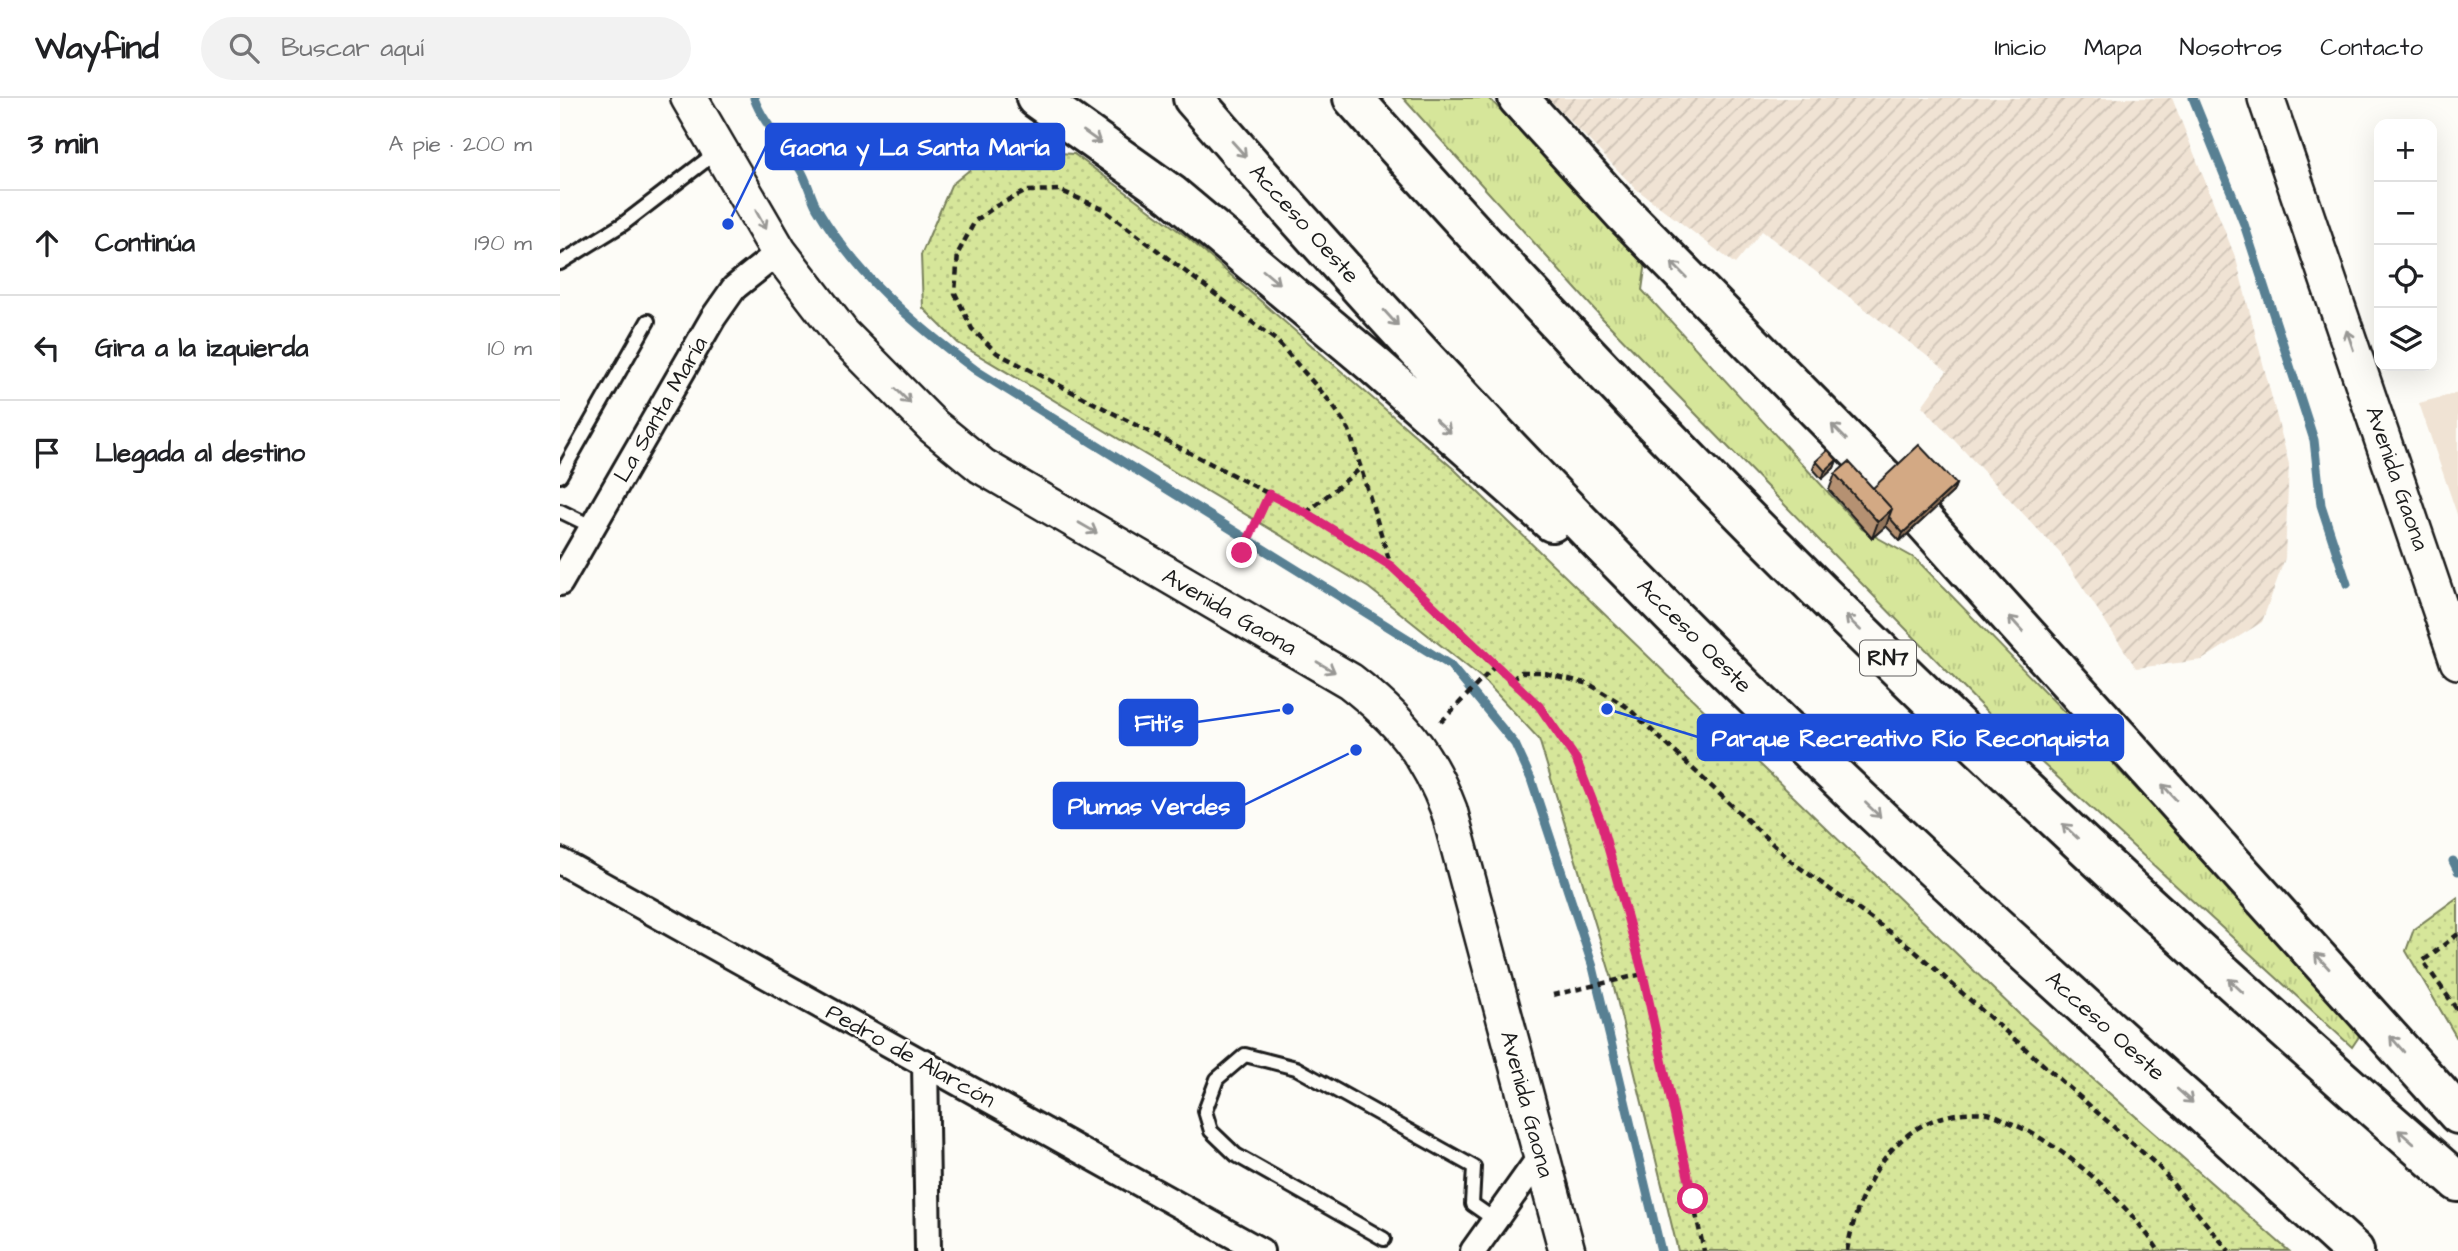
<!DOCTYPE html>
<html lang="es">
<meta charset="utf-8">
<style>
:root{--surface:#fff;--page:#f2f2f2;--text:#202124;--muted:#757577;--line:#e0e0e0}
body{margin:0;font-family:"Architects Daughter",sans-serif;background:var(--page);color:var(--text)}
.controls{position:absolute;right:21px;top:21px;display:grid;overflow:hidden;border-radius:14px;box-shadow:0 7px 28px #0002}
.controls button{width:63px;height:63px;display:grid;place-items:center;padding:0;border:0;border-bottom:2px solid var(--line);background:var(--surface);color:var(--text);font:35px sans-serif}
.stop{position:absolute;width:21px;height:21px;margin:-16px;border:5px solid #db2777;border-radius:50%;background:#fff}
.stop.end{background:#db2777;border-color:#fff;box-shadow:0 2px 7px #0008}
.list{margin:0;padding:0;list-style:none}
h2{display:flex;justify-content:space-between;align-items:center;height:91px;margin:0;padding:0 28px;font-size:30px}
h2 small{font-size:23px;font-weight:400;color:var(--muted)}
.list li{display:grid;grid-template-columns:46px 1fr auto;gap:21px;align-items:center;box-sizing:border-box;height:105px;padding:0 28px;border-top:2px solid var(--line)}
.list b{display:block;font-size:26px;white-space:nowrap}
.list em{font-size:23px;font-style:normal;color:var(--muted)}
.icon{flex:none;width:38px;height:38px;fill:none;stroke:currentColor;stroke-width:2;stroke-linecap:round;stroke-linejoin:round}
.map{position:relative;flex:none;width:1898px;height:1153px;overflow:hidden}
header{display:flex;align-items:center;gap:42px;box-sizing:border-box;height:98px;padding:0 35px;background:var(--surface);border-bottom:2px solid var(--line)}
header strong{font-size:33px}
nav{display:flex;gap:38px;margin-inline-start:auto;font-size:24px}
.search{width:490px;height:63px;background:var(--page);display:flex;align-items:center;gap:18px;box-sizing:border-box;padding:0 24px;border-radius:38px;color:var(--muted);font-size:26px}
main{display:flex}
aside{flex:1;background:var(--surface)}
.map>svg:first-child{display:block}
.built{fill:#f0e3d4}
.industrial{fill:url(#industrial-furrows)}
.grass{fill:url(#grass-tufts);stroke:#79815b;stroke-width:2}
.park{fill:url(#park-dots);stroke:#79815b;stroke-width:2}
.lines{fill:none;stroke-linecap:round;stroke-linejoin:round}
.stream{stroke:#598093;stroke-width:9}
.lane-casing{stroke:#1c1c1c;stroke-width:18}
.street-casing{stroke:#1c1c1c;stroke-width:30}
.secondary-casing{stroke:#1c1c1c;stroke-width:40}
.highway-casing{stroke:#1c1c1c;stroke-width:44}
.path{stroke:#1c1c1c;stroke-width:4.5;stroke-dasharray:7 5;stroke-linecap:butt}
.lane{stroke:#fdfcf7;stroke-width:12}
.street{stroke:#fdfcf7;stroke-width:24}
.secondary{stroke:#fdfcf7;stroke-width:35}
.highway{stroke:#fdfcf7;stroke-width:38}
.wall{fill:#b59172;stroke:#1c1c1c;stroke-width:2}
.shaded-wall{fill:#94765c;stroke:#1c1c1c;stroke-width:2}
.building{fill:#d3a984;stroke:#1c1c1c;stroke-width:2}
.oneway{stroke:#989794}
.route{stroke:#db2777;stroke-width:9}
.labels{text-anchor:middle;stroke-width:5;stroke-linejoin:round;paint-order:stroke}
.shield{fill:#fdfcf7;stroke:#605f5e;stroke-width:2}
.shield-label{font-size:21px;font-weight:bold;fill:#1c1c1c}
.street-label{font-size:23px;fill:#1c1c1c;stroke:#fdfcf7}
.leader{fill:none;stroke:#1d4ed8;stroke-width:2.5}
.callout-dot{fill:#1d4ed8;stroke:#fdfcf7;stroke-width:2.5}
.callout{fill:#1d4ed8;stroke:#1d4ed8;stroke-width:2.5}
.callout-label{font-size:24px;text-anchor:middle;font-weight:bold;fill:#fff}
</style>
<header>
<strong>Wayfind</strong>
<div class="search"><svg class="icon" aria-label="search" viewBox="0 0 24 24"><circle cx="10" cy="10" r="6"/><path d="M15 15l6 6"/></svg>Buscar aquí</div>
<nav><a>Inicio</a><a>Mapa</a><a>Nosotros</a><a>Contacto</a></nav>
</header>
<main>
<aside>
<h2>3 min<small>A pie · 200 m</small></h2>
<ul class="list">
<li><svg class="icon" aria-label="ahead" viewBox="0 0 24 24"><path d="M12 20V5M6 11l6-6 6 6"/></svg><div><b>Continúa</b></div><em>190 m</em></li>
<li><svg class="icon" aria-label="left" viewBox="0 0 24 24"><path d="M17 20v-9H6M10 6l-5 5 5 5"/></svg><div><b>Gira a la izquierda</b></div><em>10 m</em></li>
<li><svg class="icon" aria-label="arrive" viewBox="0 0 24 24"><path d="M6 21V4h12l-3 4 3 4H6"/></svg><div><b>Llegada al destino</b></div></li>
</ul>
</aside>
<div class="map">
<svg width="1898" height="1153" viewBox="0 0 1898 1153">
<defs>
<pattern id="industrial-furrows" width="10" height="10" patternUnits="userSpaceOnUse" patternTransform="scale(1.75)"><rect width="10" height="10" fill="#f0e3d4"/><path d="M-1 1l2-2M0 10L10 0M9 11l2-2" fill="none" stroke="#cdc2b5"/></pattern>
<pattern id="grass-tufts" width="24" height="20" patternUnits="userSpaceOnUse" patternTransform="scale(1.75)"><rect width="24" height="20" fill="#d6e69a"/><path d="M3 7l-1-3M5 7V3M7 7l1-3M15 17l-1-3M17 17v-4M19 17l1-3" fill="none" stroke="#b7c584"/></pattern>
<pattern id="park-dots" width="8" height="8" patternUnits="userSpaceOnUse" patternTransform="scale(1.75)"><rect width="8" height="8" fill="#d6e69a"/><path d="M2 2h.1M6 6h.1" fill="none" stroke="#b7c584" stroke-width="1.8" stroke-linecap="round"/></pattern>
</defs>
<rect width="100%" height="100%" fill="#fdfcf7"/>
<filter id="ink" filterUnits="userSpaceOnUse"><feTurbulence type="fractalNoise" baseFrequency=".0143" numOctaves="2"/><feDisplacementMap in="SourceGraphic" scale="14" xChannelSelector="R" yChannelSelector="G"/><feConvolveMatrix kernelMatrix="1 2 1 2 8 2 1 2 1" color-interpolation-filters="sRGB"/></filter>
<g filter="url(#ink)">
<!-- built -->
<path class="built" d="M1898,295V419L1859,305Z"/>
<!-- industrial -->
<path class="industrial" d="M988,0H1612L1676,161L1729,366L1725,460L1702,524L1642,562L1576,570L1500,455L1362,308L1387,273L1202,133L1175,166L1075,90Z"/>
<!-- grass -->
<path class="grass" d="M843,0H929L1086,164L1082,192L1302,431L1356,461L1518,628L1802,934L1792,949L1434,621L1044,222Z"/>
<!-- park -->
<path class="park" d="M435,51L514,56L627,139L895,372L1459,916L1729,1153H1118L1052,881L979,641L923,581L809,490L398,245L363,210L361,157L391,87Z
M1898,799V942L1846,853L1854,831Z"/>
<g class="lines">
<!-- stream -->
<path class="stream" d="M194,0C204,28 226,46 240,71C248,83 250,98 257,110C297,178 355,227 417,273L890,567L955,646L971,681L1033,869L1101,1153
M1633,0L1684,126L1754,342L1761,407L1787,486
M1893,763L1898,773"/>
<!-- lane casing -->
<g class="lane-casing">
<path id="lane" d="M0,165L63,126L158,53
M0,378L88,223
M0,413L31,428
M824,1141L676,1057L651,1033L645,1013L657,981L685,957L736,970L914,1069L912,1106L935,1122"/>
</g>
<!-- street casing -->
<g class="street-casing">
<path id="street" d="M0,485L153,220L174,190L219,154
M0,763L701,1153
M365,964L368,1153
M913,1153L982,1056"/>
</g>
<!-- secondary casing -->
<g class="secondary-casing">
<path id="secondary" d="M129,0L219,154L282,236L373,328L422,368L790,583C839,621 867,654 889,712L1007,1153
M1706,0L1898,563"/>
</g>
<!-- highway casing -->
<g class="highway-casing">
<path id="highway" d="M476,0L612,97L813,266L992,424
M633,0C865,270 1114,529 1374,771C1513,900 1655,1026 1794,1153
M793,0C1134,387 1509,746 1898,1084
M958,0L1063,115L1327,383
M1363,422L1898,1016"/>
</g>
<!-- path -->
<path class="path" d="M746,415L801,370
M677,466L709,396
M831,468L746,415L437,255L412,231L395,195L398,155L415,123L436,108L467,93L499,92L543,111L717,243L772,306L789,332L831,468L935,568
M952,582L961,574H981L1029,586L1067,609L1232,764L1349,848L1598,1068L1669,1153
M881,624L935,568L980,608L1016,661L1041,724L1083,876L1144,1153
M1898,836L1863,863L1898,913
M993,897L1083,876
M1287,1153C1300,1080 1341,1008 1427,1015C1435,1016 1444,1022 1451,1025C1505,1048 1567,1104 1599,1153"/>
<!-- lane -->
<use href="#lane" class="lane"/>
<!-- street -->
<use href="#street" class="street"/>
<!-- secondary -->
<use href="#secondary" class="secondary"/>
<!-- highway -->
<use href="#highway" class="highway"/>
</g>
<!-- wall -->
<path class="wall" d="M1277,362L1274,370L1262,381L1253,371L1256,363Z
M1275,376L1313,390L1396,386L1393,394L1340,443L1326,428L1312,440L1269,392Z"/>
<!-- shaded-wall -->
<path class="shaded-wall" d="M1277,362L1274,370L1262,381L1265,373Z
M1396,386L1393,394L1340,443L1343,435Z
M1332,411L1326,428L1312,440L1318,424Z"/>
<!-- building -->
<path class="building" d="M1359,347L1396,386L1343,435L1329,419L1332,411L1313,390Z
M1268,352L1277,362L1265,373L1256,363Z
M1289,364L1332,411L1318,424L1275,376Z"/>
<!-- one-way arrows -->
<defs><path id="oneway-shaft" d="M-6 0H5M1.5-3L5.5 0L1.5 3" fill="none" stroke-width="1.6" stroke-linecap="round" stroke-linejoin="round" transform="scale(1.75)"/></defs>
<g class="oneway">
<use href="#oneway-shaft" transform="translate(532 39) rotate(35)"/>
<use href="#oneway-shaft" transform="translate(679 51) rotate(48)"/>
<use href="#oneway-shaft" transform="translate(201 122) rotate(61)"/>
<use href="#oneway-shaft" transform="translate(1119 172) rotate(-135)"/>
<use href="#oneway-shaft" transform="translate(711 179) rotate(40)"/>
<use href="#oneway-shaft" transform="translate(831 220) rotate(48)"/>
<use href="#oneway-shaft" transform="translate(1790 242) rotate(-109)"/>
<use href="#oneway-shaft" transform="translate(343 298) rotate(45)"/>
<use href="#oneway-shaft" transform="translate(883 328) rotate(42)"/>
<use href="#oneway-shaft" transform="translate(1279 334) rotate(-135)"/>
<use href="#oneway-shaft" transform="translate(528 430) rotate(30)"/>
<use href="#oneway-shaft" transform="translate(1293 525) rotate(-136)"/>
<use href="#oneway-shaft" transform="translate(1456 526) rotate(-132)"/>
<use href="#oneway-shaft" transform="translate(766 569) rotate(30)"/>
<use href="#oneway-shaft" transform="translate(1609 694) rotate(-132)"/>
<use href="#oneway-shaft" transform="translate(1313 712) rotate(44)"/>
<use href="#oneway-shaft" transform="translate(1510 733) rotate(-137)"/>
<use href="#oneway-shaft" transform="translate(1762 863) rotate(-132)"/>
<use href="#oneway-shaft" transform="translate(1676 888) rotate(-137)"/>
<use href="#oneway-shaft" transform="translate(1837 946) rotate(-131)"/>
<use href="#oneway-shaft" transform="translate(1625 998) rotate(42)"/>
<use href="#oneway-shaft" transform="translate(1846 1039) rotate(-139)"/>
</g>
</g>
<g class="lines" filter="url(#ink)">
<!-- route -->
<path class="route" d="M682,455L709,396L746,415L831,468L979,608L1016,661L1041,724L1083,876L1133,1101"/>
</g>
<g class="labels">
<!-- shield labels -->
<rect class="shield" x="1300" y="542.5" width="56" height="35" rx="5"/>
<g class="shield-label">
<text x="1328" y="567">RN7</text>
</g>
<!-- street labels -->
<g class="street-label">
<text transform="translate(745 125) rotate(48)" y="8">Acceso Oeste</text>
<text transform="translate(100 311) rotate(-60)" y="8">La Santa María</text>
<text transform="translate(1838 380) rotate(71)" y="8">Avenida Gaona</text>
<text transform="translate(670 513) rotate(30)" y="8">Avenida Gaona</text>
<text transform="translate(1135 537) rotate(45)" y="8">Acceso Oeste</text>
<text transform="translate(1546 927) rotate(42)" y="8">Acceso Oeste</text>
<text transform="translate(351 957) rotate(29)" y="8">Pedro de Alarcón</text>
<text transform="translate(968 1006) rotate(75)" y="8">Avenida Gaona</text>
</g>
</g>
<!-- callouts -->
<path class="leader" d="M168 126L206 48M728 611L637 624M1047 611L1138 639M796 652L684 707"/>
<g class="callout-dot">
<circle cx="168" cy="126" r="7"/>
<circle cx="728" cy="611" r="7"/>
<circle cx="1047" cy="611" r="7"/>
<circle cx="796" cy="652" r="7"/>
</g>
<g class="callout">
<rect x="206" y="26" width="298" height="45" rx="7"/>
<rect x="560" y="602" width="77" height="45" rx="7"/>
<rect x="1138" y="617" width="425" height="45" rx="7"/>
<rect x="494" y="685" width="190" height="45" rx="7"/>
</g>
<g class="callout-label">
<text x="355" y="57">Gaona y La Santa María</text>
<text x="599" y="633">Fiti's</text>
<text x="1350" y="648">Parque Recreativo Río Reconquista</text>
<text x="589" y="716">Plumas Verdes</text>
</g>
</svg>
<div class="controls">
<button>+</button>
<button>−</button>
<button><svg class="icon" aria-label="locate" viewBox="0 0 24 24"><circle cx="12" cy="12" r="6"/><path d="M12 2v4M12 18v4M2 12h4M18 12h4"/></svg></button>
<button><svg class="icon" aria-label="layers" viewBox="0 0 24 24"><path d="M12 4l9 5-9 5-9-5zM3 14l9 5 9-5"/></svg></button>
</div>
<div class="stop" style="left:1133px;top:1101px"></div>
<div class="stop end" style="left:682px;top:455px"></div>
</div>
</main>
